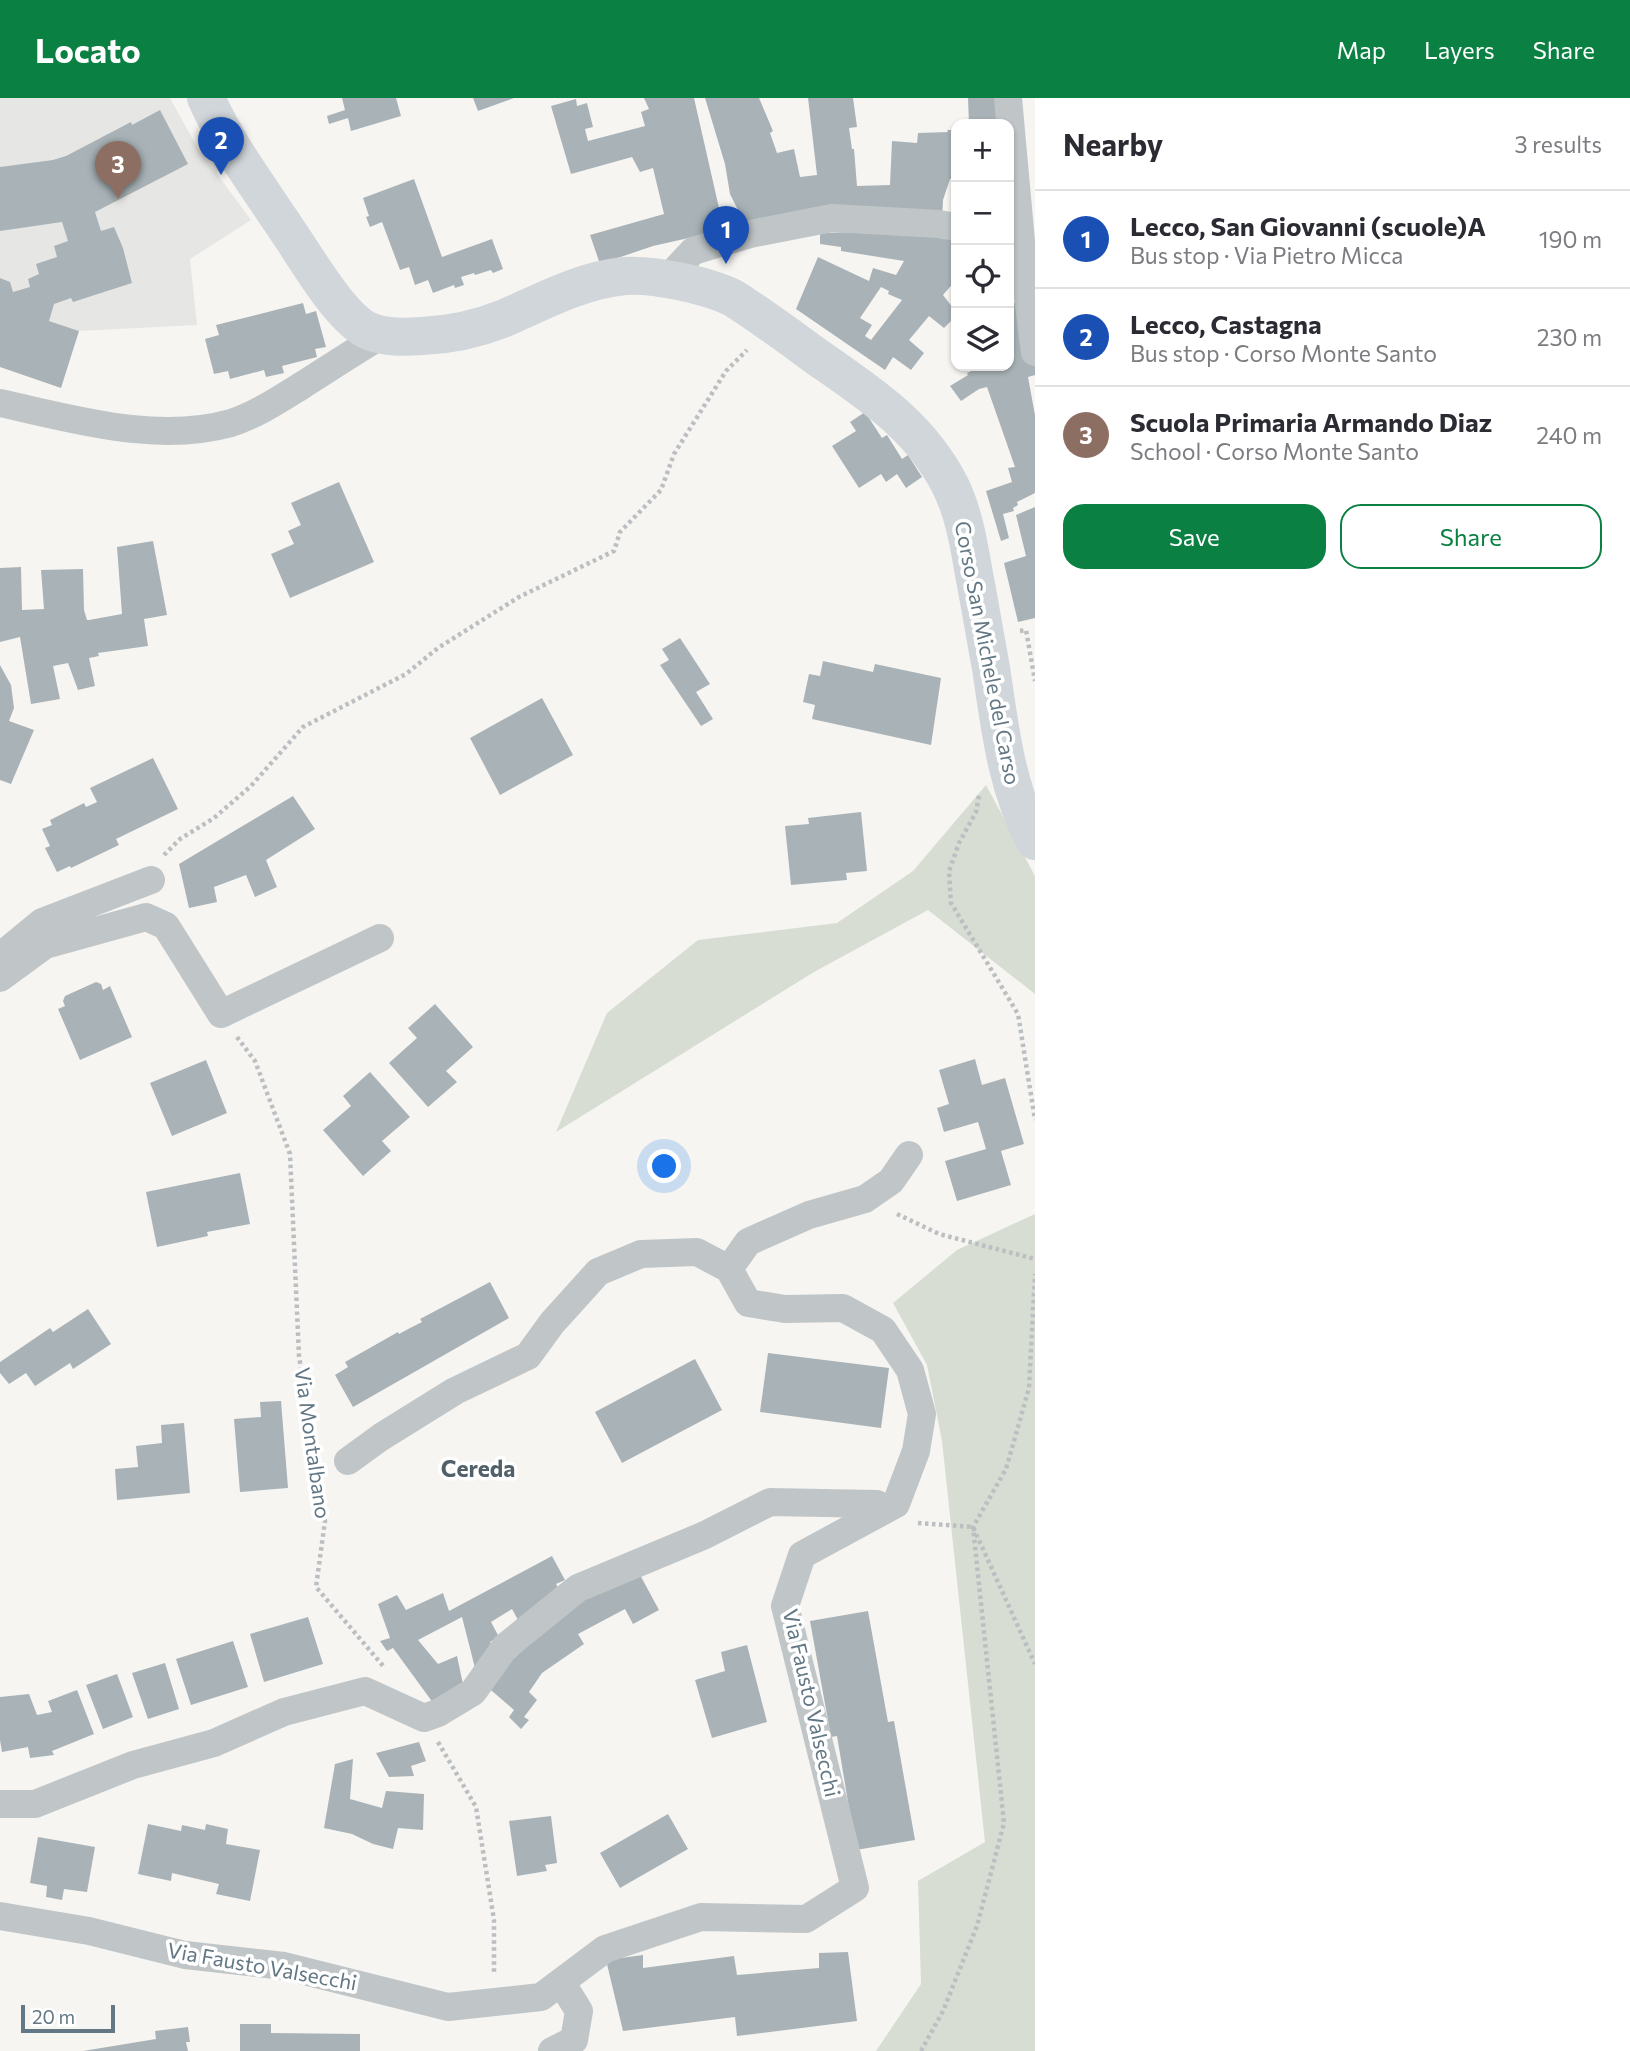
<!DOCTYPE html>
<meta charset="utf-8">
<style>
:root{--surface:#fff;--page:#f7f7f7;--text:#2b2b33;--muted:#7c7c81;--line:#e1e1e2;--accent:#0b8043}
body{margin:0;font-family:Commissioner,sans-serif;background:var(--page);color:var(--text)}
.controls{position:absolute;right:21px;top:21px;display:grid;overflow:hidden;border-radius:14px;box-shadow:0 2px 5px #0004}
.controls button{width:63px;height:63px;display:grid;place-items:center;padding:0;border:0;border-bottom:2px solid var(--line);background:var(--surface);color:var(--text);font:35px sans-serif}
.scale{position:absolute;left:21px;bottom:18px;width:94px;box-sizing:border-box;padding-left:7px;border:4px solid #637884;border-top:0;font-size:19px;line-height:24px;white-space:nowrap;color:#637884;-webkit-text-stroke:5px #fff;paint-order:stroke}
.you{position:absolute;left:665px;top:1069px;width:24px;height:24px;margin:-18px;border:5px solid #fff;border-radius:50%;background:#1a73e8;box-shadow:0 0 0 10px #1a73e833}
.badge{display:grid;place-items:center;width:46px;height:46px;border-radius:50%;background:var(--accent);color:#fff;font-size:23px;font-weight:700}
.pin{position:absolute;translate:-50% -58px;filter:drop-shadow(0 2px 4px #0008)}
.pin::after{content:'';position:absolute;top:37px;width:24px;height:21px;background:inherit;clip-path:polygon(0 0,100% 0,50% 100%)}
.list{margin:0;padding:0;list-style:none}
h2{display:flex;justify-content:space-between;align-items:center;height:91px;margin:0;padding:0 28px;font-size:30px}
h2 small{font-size:23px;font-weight:400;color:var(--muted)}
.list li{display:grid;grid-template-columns:46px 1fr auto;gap:21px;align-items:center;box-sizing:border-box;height:98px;padding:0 28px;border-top:2px solid var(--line)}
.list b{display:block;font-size:26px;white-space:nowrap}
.list p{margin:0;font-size:23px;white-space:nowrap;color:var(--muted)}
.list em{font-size:23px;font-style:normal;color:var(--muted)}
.actions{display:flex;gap:14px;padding:21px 28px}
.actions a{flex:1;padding:16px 0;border:2px solid var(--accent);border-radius:21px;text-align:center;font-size:24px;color:var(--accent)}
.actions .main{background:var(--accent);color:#fff}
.icon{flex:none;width:38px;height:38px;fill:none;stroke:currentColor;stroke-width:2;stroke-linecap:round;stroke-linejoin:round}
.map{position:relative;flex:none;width:1035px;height:1953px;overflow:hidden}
header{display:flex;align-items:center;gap:42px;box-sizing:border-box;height:98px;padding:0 35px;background:var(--accent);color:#fff}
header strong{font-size:33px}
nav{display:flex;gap:38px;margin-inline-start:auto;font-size:24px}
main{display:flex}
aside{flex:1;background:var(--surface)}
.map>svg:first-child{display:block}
.built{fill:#e6e7e5}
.green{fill:#d7ddd2}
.building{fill:#a9b3b7;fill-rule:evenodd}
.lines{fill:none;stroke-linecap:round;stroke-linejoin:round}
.path{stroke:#bcbfc1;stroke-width:4.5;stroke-dasharray:3.5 3.5;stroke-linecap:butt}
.street{stroke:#c0c6c8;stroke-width:28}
.secondary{stroke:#d1d6da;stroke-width:38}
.labels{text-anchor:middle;stroke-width:7;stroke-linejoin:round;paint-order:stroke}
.street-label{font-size:21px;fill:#637884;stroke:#fff}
.neighbourhood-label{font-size:23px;font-weight:bold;fill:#516069;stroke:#fff}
</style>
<header>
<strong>Locato</strong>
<nav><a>Map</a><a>Layers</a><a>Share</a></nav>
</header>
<main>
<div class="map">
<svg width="1035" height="1953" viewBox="0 0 1035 1953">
<rect width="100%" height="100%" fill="#f6f5f2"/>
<!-- built -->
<path class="built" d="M0,0H170L197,49L251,122L190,161L197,227L79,233L0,207Z"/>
<!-- green -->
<path class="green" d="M986,687L1035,778V896L928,812L814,874L556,1034L607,915L698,842L837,825L913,773Z
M1035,1116V1953H876L921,1886L918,1783L985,1744L942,1343L927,1267L893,1205L957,1152Z"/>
<!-- building -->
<path class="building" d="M342,0H396L401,18L351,33L348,20L329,26L327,18L345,12Z
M473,0H514L478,13Z
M644,0H694L724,132L653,148L600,166L590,137L664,116L653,70L640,74L632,59L571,76L551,8L576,1L577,8L587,5L593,29L585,31L588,43L645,28L641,14L649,11Z
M705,0H759L773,33L770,35L777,55L794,51L800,79L817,77L808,0H853L857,29L849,30L852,51H854L857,88L890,87L892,43L917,45L918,35L948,34L947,32H956V81H950L943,102L942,122L744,124L730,96L725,66Z
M968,0H1005V26H969Z
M160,12L188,66L95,114L101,133L114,129L123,150L132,185L73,204L71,200L54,206L49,223L79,233L61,290L0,269V180L10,184L13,194L30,189L28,181L39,176L36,166L57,159L54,148L68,143L62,124L0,133V69L53,62L66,58L131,24L132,27Z
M414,81L442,159L492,141L503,171L493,175L491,172L475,177L474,175L461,179L464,187L455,190L454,187L433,195L428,182L415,187L409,169L400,172L382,124L370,129L366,119L369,118L363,100Z
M920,132L943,141L947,138L956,143V184L955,183L943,197L956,214V218L944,230L929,218L909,242L924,255L911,272L893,259L885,272L796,211L818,159L869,183L873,170L896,177L904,163L841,153V149L820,146V135ZM881,189L889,193L888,196L902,202L871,242L865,238L872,227L860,220Z
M1009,195L1018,211L1035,266V277L1028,279L1035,317V395L1017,404L1018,407L1013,410L1014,413L1003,416L1009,440L1001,443L986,393L1012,384L1008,370L1015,369L987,289L979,291L961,303L950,288L968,277L967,275L983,268H1009Z
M303,205L306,216L316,213L326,249L315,251L317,259L282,268L284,275L266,279L264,272L230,281L228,273L214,276L205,241L219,237L216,227Z
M865,314L882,340L887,337L902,361L908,357L922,379L906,390L897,376L886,384L881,376L859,390L832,348L856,333L850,324Z
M339,384L374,464L290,500L271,456L294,446L288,433L301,427L291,405Z
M1035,409V520L1018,524L1004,465L1026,458L1016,417Z
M153,443L167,517L144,521L148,548L98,555L99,558L89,560L95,588L78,592L68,565L53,568L60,601L31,606L20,539L0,544V470L21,469L22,512L44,511L41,472L83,471L84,512L87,522H89L122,516L117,449Z
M680,540L710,586L696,594L713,621L701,628L660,567L669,562L662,551Z
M823,563L873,574L875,566L941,580L931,647L812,621L815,607L803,604L809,576L820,578Z
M0,567L11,587L14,610L9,623L34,632L11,686L0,682Z
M542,600L573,657L500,697L470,640Z
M153,660L178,711L116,741L119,747L71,770L70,768L57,774L45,750L50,748L42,731L52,727L50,722L84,705L86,709L97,704L90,690Z
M293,698L315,731L266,762L277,789L255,799L246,777L214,789L217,804L189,810L179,766Z
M861,714L867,773L846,775L847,782L791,787L785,728L809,726L808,720Z
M96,884L101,886L103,892L110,888L132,939L80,962L58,911L65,908L63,903L65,898Z
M435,906L473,949L446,973L457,984L428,1009L389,965L417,940L408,930Z
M975,961L982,987L1005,980L1024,1046L1001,1053L1011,1087L957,1103L945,1063L986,1051L978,1024L944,1034L937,1010L949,1006L939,972Z
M206,962L227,1015L172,1038L150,985Z
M370,974L410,1019L382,1043L391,1053L363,1078L323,1032L351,1008L343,998Z
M240,1075L250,1126L207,1134L208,1138L157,1149L146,1094Z
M490,1184L509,1220L353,1309L335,1277L348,1269L345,1264L398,1234L399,1236L410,1230L422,1224L420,1221Z
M88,1211L111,1246L73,1271L70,1265L35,1288L26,1275L9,1286L0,1275V1264L50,1230L53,1234Z
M768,1255L889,1270L881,1330L760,1314Z
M695,1261L722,1312L622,1365L595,1314Z
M281,1303L288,1390L240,1394L234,1321L261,1319L260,1304Z
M184,1325L190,1395L117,1402L115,1371L138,1369L136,1348L162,1345L161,1327Z
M552,1458L565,1482L556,1486L563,1498L518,1522L512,1511L491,1524L499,1539L490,1544L496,1551L475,1570L462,1519L418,1542L438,1566L457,1558L464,1591L439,1613L393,1550L387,1553L380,1543L390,1540L378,1506L397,1497L406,1512L443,1495L449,1513Z
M639,1475L659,1512L633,1526L625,1511L578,1536L584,1546L542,1575L529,1594L537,1602L524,1619L529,1622L521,1631L509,1619L514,1612L485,1587L577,1502Z
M868,1513L888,1624L894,1623L915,1742L856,1752L837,1638L831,1639L810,1523Z
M308,1519L323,1566L264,1584L250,1536Z
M233,1543L248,1589L191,1607L176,1561Z
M747,1547L767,1624L712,1640L695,1582L725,1573L721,1554Z
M165,1565L179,1611L148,1621L132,1575Z
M117,1576L133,1619L103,1631L86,1587Z
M77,1592L94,1636L52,1653L54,1657L30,1660L28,1649L2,1654L0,1642V1599L29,1596L37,1617L52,1614L48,1603Z
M419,1644L426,1663L411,1668L414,1678L389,1679L376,1655Z
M353,1661L350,1701L382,1710L386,1693L424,1696L423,1732L398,1730L393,1751L373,1746L352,1736L324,1730L335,1666Z
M668,1716L688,1751L620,1790L600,1755Z
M551,1718L557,1765L545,1767L547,1773L517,1778L509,1723Z
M148,1726L181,1733L182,1727L205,1732L206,1726L228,1731L226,1746L260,1752L250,1803L216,1796L219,1786L172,1775L171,1783L138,1776Z
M38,1739L95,1749L87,1794L64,1791L62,1802L46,1799L47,1788L30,1785Z
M848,1854L857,1923L737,1938L735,1919L623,1933L606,1862L643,1857V1870L734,1858L737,1877L819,1870V1855Z
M240,1926H271V1935L360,1936V1953H240Z
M188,1929L190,1944H186L188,1953H83L156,1941L155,1933Z"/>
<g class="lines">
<!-- path -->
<path class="path" d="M1020,533L1026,532L1035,583
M979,698L976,714L959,745L949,773L951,805L1018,916L1035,1022
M164,757L180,741L214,720L251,688L303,629L406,576L438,550L519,499L614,453L620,434L661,392L674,356L726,273L747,252
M237,939L255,963L290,1056L299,1258L325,1423L316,1489L384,1569
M897,1116L939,1136L1035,1161
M918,1425L973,1429L1035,1566
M438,1644L476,1709L494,1822V1875
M921,1953L943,1913L977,1828L1004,1725L973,1429L1006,1371L1029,1290L1035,1176"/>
<!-- street -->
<path class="street" d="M1008,0L1021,143L1035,254
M666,182L693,153L750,136L832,120L939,126L956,129
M0,305C74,321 156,346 231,325C256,317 280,301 301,288C328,271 355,253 382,237
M7,853L42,824L151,782
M0,880L45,847L146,819L166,828L221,916L380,840
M729,1171L748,1144L809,1117L865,1101L891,1083L909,1057
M0,1706H35L133,1667L214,1645L284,1614L365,1593L424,1620L438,1615L473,1594L505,1549L578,1490L705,1437L770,1404L877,1406L884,1412
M0,1818L89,1833L185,1857L284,1868L448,1909L541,1899L605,1851L701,1819L806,1821L855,1790L785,1508L802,1457L896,1406L916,1353L922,1316L910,1272L883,1232L843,1210L785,1211L748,1205L729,1171L697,1154L641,1156L598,1174L552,1225L528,1258L455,1293L381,1339L348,1363
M552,1953L574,1942L579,1913L561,1884"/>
<!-- secondary -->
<path class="secondary" d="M206,0C228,49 260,91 289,135C307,161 341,221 369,233C386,240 405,239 422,238C449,237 480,230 505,220C543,203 582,182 625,178C653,176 707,187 733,200C763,219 791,240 820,261C872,297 922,330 951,389C964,416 969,447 974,476C980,507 985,538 991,570C1000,630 1006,689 1035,743"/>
</g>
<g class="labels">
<!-- street labels -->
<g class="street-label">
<text transform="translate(987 555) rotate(79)" y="7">Corso San Michele del Carso</text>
<text transform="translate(312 1345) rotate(82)" y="7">Via Montalbano</text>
<text transform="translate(811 1605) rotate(77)" y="7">Via Fausto Valsecchi</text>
<text transform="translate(262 1869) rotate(10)" y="7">Via Fausto Valsecchi</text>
</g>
<!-- neighbourhood labels -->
<g class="neighbourhood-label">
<text x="478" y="1379">Cereda</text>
</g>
</g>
</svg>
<div class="controls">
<button>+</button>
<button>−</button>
<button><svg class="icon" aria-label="locate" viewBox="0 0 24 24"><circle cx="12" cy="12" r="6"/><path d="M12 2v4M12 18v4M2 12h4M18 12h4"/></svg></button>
<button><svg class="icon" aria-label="layers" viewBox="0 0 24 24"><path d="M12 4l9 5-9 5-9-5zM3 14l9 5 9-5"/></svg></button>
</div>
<div class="scale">20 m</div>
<div class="you"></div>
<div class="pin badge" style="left:726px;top:166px;background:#1a4fb4">1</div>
<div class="pin badge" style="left:221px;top:77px;background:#1a4fb4">2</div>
<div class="pin badge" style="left:118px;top:101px;background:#8d6e63">3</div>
</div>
<aside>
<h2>Nearby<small>3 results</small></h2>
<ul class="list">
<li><span class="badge" style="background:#1a4fb4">1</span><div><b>Lecco, San Giovanni (scuole)A</b><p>Bus stop · Via Pietro Micca</p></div><em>190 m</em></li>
<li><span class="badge" style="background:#1a4fb4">2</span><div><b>Lecco, Castagna</b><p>Bus stop · Corso Monte Santo</p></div><em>230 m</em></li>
<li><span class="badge" style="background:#8d6e63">3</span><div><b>Scuola Primaria Armando Diaz</b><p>School · Corso Monte Santo</p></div><em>240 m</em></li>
</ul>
<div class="actions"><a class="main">Save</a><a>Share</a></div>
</aside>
</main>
